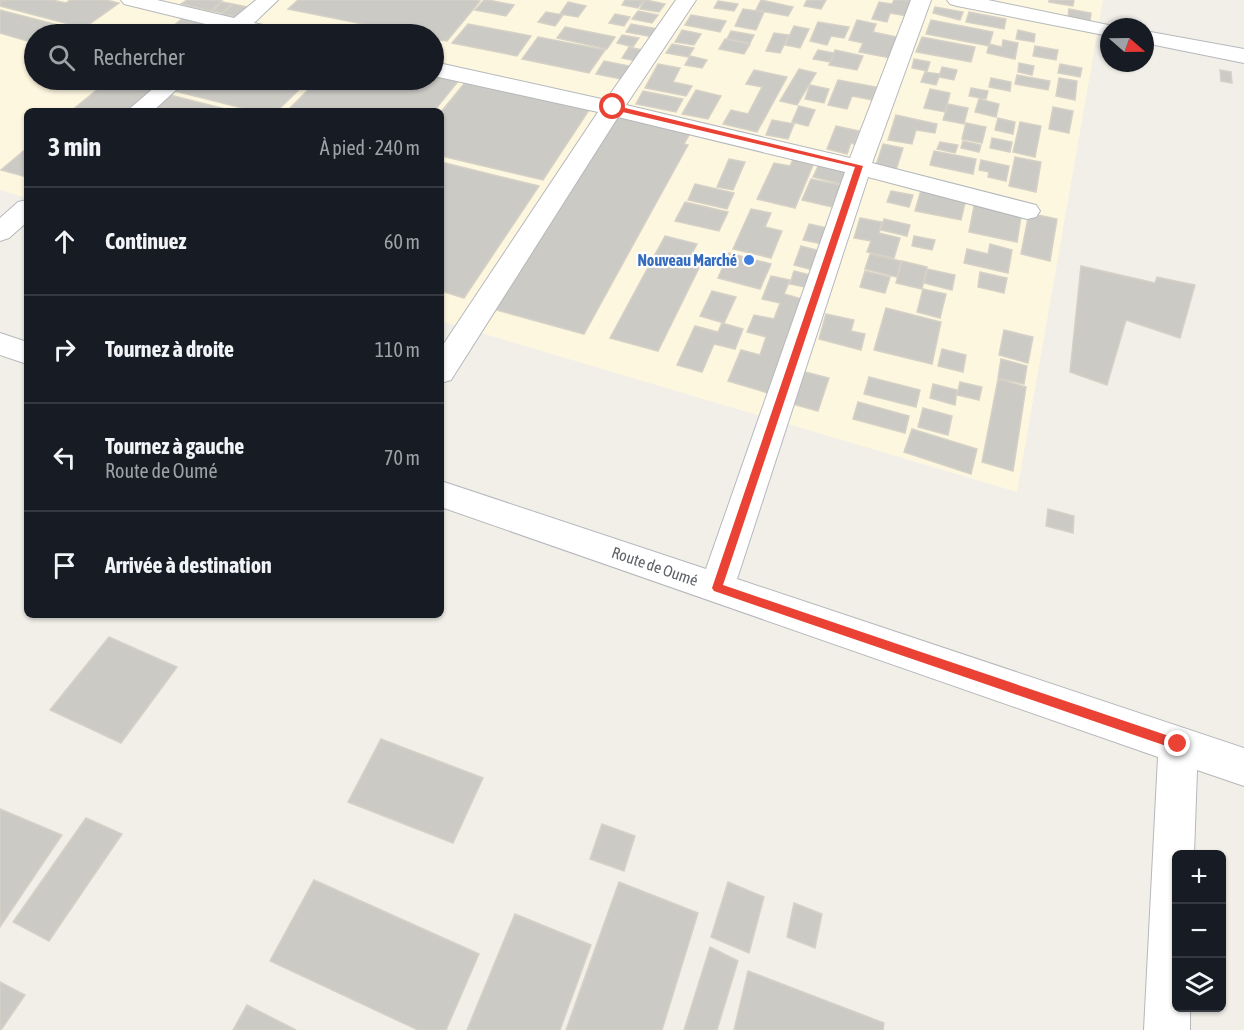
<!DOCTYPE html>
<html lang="fr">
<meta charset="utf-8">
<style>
:root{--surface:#171b24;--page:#20242c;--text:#f1f3f6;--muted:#9ea1a6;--line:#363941}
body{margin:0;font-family:"Asap Condensed",sans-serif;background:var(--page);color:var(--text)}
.controls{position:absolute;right:18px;bottom:18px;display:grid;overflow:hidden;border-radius:9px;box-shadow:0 2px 4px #0004}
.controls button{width:54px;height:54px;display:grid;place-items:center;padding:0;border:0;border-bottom:2px solid var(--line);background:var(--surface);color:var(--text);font:30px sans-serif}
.compass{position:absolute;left:1100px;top:18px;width:54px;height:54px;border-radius:50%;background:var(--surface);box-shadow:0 2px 4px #0004;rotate:110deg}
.stop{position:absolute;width:18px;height:18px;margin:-14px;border:4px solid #ea4335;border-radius:50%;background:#fff}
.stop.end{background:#ea4335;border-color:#fff;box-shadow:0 2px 6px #0008}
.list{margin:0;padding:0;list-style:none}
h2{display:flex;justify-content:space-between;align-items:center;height:78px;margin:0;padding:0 24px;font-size:26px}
h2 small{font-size:20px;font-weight:400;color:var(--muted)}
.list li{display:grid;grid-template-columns:39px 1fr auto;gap:18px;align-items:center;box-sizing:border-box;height:108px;padding:0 24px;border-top:2px solid var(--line)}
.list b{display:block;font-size:22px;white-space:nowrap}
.list p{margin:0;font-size:20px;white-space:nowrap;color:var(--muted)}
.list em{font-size:20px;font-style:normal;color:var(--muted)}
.icon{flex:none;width:33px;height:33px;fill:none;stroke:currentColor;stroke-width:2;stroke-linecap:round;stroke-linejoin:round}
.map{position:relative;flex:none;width:1244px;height:1030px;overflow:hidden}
.search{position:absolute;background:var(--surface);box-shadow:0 2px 4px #0004;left:24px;top:24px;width:420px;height:66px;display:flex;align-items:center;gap:15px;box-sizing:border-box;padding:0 21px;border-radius:33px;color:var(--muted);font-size:22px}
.panel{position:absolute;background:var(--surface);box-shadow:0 2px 4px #0004;left:24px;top:108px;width:420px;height:510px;border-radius:9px}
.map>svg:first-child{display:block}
.commercial{fill:#fef7e0;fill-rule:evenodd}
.building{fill:#cccac5;stroke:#d6d1c6;stroke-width:1.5}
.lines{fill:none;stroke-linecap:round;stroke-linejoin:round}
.minor-casing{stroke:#b5b8bc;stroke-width:2}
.minor{fill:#fff;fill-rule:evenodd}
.route{fill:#ea4335}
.shop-dot{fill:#3f7fe0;stroke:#fff;stroke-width:2}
.labels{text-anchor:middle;stroke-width:4.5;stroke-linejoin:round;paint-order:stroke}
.shop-label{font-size:16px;font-weight:bold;fill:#366cbe;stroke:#fff;text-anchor:end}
.street-label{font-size:16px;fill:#5f6368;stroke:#fff}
</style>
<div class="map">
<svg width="1244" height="1030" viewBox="0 0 1244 1030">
<rect width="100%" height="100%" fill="#f1efe8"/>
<!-- commercial -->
<path class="commercial" d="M0,0H1103L1017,492L441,321V111H27V198L0,190ZM34,34H434V80H34Z"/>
<!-- building -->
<path class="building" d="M0,0H52L66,3L70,0H106L119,3L84,28L0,6Z
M187,0H217L222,1L211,11L181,4Z
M298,0H473L480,1L447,41L434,39V34H413L288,9Z
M484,0H488L514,5L506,16L475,10Z
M625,0H644L638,8L622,5Z
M645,0H646L665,4L659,12L640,9Z
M761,0L793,7L788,16L756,10Z
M807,0H826L821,9L804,6Z
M894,0H913L907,16L890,13L887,22L872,19L879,2L892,4Z
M1049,0H1074L1073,6L1049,2Z
M718,1L738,4L734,11L714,8Z
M222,2L233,4L222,13L212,11Z
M568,2L586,6L578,17L560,14Z
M233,4L247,7L236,17L222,14Z
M935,7L963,12L960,20L933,13Z
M743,9L764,12L756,30L735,26Z
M1069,9L1091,13L1090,21L1068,17Z
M0,10L81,31L76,34H34V43L0,33Z
M638,11L658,15L652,23L632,19Z
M546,12L563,15L555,26L538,22Z
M969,12L1006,19L1004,29L966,22Z
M615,14L630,17L624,26L609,23Z
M691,15L726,21L720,32L685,25Z
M184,17L227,27L218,34H141L147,29L165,33Z
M857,20L876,24L873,32L897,37L890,58L859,52L863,43L849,40Z
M931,20L993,32L989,46L926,34Z
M818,22L849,27L844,38L831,36L827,45L810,41Z
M468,24L531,36L517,56L452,43Z
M631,24L658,29L653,37L626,32Z
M794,26L809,29L800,48L785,45Z
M565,27L615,37L607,49L557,38Z
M682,30L701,34L694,45L675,42Z
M1018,30L1035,34L1034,42L1016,39Z
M731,31L754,35L750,43L727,39Z
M774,33L789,35L780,53L766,51Z
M622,35L639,38L633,47L617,43Z
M538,37L605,50L589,73L522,59Z
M922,37L975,47L971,62L916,52Z
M725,39L750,44L744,54L719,49Z
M1003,40L1018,43L1015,59L987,53L989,44L1002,47Z
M672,44L694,48L688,57L666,53Z
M1035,46L1058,50L1056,60L1033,56Z
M629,47L647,51L640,62L622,58Z
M818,50L834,53L830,62L813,59Z
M835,50L863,56L857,70L829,65Z
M690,56L707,60L702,68L685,65Z
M914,59L930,62L927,71L912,68Z
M604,61L634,67L626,80L596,74Z
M1019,63L1034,66L1032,75L1018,72Z
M658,64L680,68L673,82L692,86L686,96L645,88Z
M1060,64L1082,68L1080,77L1058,73Z
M942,67L957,70L954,80L939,77Z
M799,69L816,73L797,105L780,101Z
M754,70L787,77L757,132L723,124L731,110L748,114L762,87L746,84Z
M1220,70L1231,72L1232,83L1221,81Z
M925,72L940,74L936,85L921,82Z
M434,73L460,79L434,111H287L318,80H434Z
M1017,75L1050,81L1048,90L1015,84Z
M991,78L1011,82L1010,91L989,87Z
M1059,78L1077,81L1075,100L1056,96Z
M109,80H167L131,111H71Z
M187,80H309L277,111H254L174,91Z
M467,80L591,107L543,180L441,156V112Z
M838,80L876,87L872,100L852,96L847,109L828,105Z
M810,85L829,89L824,103L805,99Z
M971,88L988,91L986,99L969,96Z
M930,89L950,93L945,112L924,108Z
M696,90L721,96L708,119L682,114Z
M643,91L683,99L676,112L636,104Z
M170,95L233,111H153Z
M979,99L999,104L996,117L975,112Z
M948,104L968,108L964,124L943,120Z
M799,106L815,110L808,126L792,122Z
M1053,107L1073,111L1069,133L1049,129Z
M619,114L692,130L684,144L688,145L584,334L493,309Z
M896,115L937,124L935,133L916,130L912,144L888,140Z
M998,118L1015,122L1013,134L995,130Z
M772,120L794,124L788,139L766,135Z
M1020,122L1041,126L1035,157L1013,152Z
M966,123L986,127L982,143L962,139Z
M836,126L859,131L854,144L851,143L847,154L827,149Z
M992,138L1012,142L1010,152L990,148Z
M963,141L981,145L979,152L961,148Z
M940,142L958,145L955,153L937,149Z
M883,144L903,148L896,170L876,165Z
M27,148V177L1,170Z
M934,151L976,159L973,174L930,165Z
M796,153L816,158L795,208L757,199L774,163L790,166Z
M1015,157L1041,162L1036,192L1009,186Z
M729,159L745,162L733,190L717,187Z
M821,160L853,168L846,185L813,177Z
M981,160L1009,166L1006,181L988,177L989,172L979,170Z
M441,162L539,186L464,298L441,291Z
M811,179L845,186L837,208L802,200Z
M695,184L734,193L727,209L688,200Z
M921,190L966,199L961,220L915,211Z
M891,191L913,195L909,207L887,202Z
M975,201L1022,211L1017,242L969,232Z
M685,202L728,212L719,231L675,221Z
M751,209L771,213L765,227L782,231L771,258L733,249Z
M1029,213L1057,219L1050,261L1021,254Z
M860,218L882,222L879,233L900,238L894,258L867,252L871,241L854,238Z
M884,219L910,225L907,236L881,230Z
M809,224L832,229L826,245L803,240Z
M665,236L697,244L687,263L700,266L658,351L610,338Z
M914,236L935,240L932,250L912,246Z
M990,244L1012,250L1008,273L964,263L967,249L988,254Z
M801,246L824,252L817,271L794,265Z
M729,253L771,264L760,289L718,278Z
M870,254L901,261L897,277L865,269Z
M902,261L927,267L922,289L896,283Z
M1081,266L1155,283L1157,277L1195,285L1180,338L1126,320L1107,385L1070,372Z
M927,269L955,275L952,290L924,283Z
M794,271L814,276L809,288L790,284Z
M865,271L890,277L885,293L860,287Z
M980,272L1007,278L1004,293L978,287Z
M771,276L790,280L784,294L802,299L768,393L728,381L741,350L760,355L766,337L747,332L754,315L774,319L780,303L762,299Z
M923,289L946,294L940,318L917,312Z
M712,291L736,297L724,323L700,316Z
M886,308L941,322L932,364L874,350Z
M826,314L854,320L851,331L865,334L861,350L819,339Z
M722,323L743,329L735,349L714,344L702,372L677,365L695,326L718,332Z
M1004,330L1033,337L1028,363L999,355Z
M942,349L966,355L963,372L938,366Z
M1001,359L1027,366L1024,384L998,378Z
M801,371L829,378L818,411L789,403Z
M869,377L920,390L916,407L864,394Z
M998,379L1026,387L1013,471L982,462Z
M960,382L982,387L979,400L957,395Z
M933,384L957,390L955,405L930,398Z
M858,402L909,416L905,433L853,419Z
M923,408L952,416L948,435L918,427Z
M912,429L977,449L971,474L904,452Z
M1048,509L1074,516L1073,533L1046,526Z
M109,637L177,667L121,743L50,710Z
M381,739L483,778L453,843L348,802Z
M0,809L62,835L0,927Z
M86,818L122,834L49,941L13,922Z
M602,824L635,836L624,871L590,859Z
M314,880L479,954L446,1030H418L270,961Z
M619,882L698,913L662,1030H566Z
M728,882L764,897L749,953L711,937Z
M794,903L822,914L815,948L787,937Z
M515,914L591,945L560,1030H467Z
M710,947L738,961L717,1030H684Z
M748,971L884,1023L883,1030H734Z
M0,982L25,995L1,1030H0Z
M247,1005L296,1030H233Z"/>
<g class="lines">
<!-- minor casing -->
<g class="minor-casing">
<path id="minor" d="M121,0H157L234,18L256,0H278L254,23L281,29L284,34H218L222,28L124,4Z
M676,0H696L626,105L850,158L911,0H931L872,163L1036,205L1040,211L1036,217L1027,219L868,177L737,579L1244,748V786L1197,770L1194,854H1176V1008H1190V1030H1144L1158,757L441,507V481L706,569L845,172L618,117L451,380L441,383V348L598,112L434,76V62L606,100Z
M947,0H988L1118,27H1109V36L957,6L950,4Z
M1145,31L1244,49V63L1145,43Z
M163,80H187L153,111H127Z
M27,200V222L9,238L0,241V218L18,202Z
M0,333L27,342V364L0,355Z"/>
</g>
<!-- minor -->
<use href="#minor" class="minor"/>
</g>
<!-- route -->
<path class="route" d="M613,105L863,166L723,585L1178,739L1184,744L1182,748L1178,750L714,591L712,588L855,167L610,109Z"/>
<!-- markers -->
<circle class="shop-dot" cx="749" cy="260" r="6"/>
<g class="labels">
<!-- shop labels -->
<g class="shop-label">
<text x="737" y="266">Nouveau Marché</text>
</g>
<!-- street labels -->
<g class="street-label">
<text transform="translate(655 566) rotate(19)" y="6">Route de Oumé</text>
</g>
</g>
</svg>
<div class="controls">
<button>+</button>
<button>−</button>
<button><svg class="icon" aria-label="layers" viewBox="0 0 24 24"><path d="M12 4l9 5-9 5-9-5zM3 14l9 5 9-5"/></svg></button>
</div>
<svg class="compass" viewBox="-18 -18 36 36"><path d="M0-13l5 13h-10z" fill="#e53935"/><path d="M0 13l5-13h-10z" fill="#9ea1a6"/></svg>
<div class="stop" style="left:613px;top:107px"></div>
<div class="stop end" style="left:1178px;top:744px"></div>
<div class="search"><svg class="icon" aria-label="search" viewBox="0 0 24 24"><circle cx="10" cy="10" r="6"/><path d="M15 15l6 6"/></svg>Rechercher</div>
<section class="panel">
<h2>3 min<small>À pied · 240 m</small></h2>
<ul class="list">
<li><svg class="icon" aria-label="ahead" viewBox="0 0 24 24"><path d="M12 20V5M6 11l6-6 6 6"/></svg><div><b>Continuez</b></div><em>60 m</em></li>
<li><svg class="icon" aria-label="right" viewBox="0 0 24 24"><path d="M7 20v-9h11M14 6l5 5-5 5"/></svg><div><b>Tournez à droite</b></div><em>110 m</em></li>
<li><svg class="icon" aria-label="left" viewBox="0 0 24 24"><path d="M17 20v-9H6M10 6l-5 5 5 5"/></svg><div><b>Tournez à gauche</b><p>Route de Oumé</p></div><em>70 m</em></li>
<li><svg class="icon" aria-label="arrive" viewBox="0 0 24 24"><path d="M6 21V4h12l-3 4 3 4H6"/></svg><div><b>Arrivée à destination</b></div></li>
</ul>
</section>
</div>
